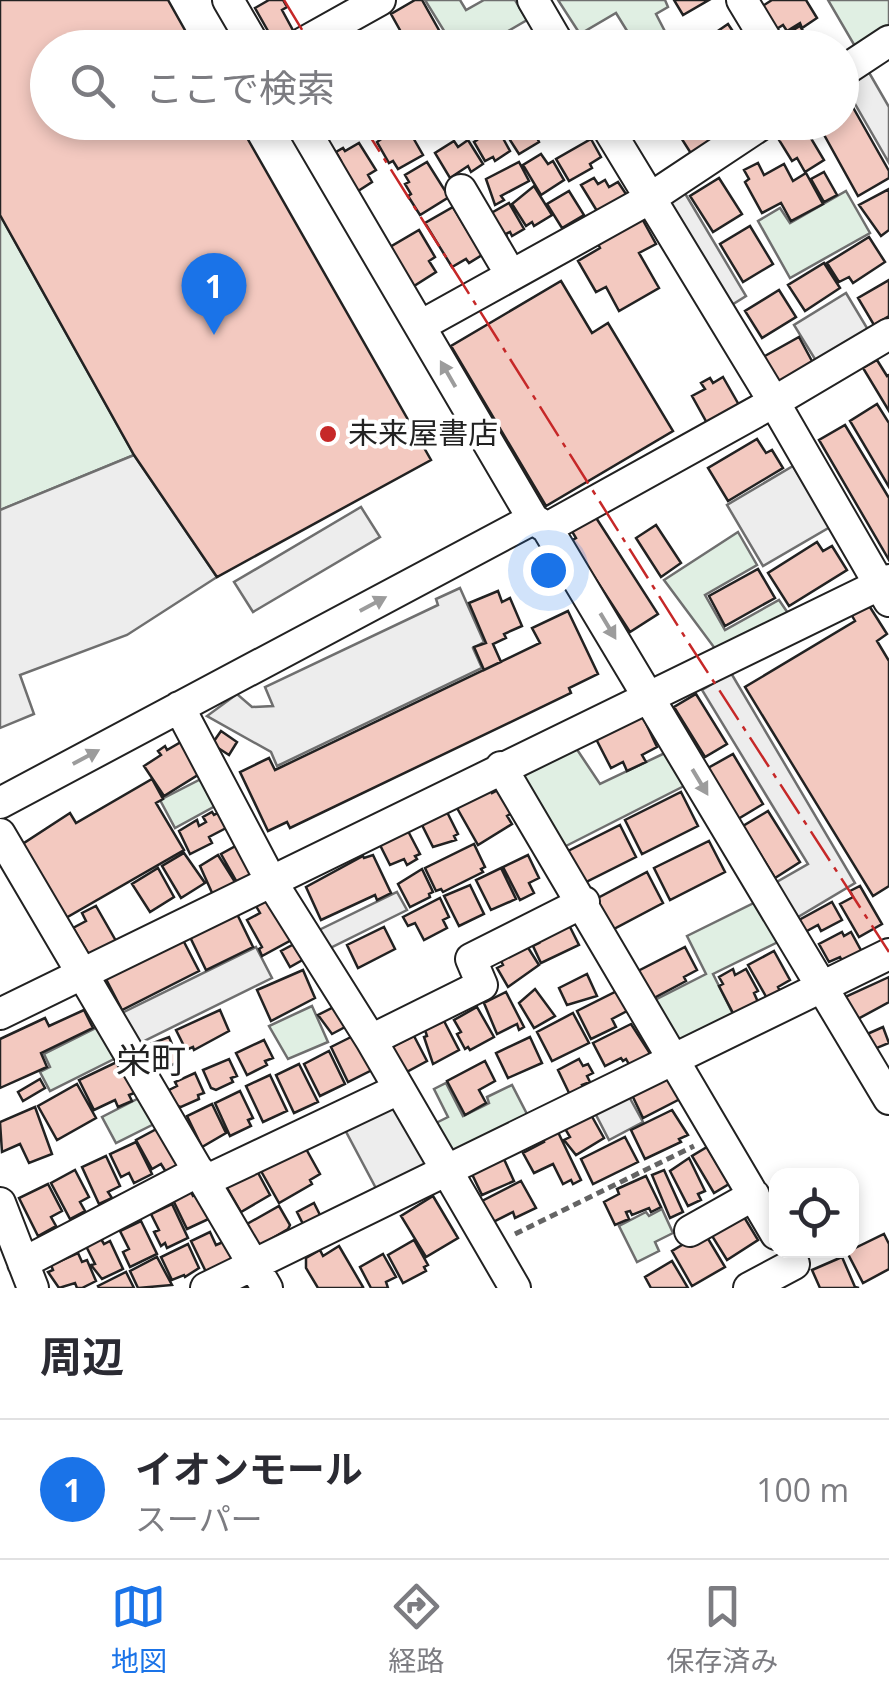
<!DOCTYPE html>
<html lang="ja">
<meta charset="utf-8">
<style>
:root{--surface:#fff;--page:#f2f2f3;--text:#2b2b33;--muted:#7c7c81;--line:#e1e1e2;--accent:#1a73e8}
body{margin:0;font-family:"Open Sans","Noto Sans JP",sans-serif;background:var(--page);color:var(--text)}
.controls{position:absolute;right:30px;bottom:30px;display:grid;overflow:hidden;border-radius:20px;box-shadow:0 5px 15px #0003}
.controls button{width:90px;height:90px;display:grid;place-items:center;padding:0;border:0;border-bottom:2px solid var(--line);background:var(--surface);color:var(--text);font:50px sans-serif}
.you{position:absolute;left:548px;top:570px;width:35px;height:35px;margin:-25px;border:8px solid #fff;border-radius:50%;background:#1a73e8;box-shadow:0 0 0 15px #1a73e833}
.badge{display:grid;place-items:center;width:65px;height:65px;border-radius:50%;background:var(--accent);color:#fff;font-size:32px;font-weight:700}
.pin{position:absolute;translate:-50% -82px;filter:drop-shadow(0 2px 5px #0008)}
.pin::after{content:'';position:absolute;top:52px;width:35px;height:30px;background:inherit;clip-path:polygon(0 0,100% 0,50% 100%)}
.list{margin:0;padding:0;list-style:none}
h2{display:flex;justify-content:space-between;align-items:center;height:130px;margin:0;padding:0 40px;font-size:42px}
h2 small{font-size:32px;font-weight:400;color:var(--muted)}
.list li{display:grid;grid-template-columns:65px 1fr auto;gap:30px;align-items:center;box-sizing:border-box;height:140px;padding:0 40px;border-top:2px solid var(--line)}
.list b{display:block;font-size:38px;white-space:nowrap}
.list p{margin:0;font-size:32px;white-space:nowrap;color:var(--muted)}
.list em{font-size:32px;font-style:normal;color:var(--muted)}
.icon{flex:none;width:55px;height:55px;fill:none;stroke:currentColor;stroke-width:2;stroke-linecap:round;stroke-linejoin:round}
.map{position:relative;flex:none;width:889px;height:1288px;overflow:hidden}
.search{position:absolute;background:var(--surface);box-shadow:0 5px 15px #0003;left:30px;right:30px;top:30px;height:110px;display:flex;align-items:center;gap:25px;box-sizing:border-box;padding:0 35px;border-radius:55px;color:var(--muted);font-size:38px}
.sheet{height:270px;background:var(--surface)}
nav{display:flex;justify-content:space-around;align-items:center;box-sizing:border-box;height:140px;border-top:2px solid var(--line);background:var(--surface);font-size:28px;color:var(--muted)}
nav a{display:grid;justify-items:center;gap:5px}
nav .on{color:var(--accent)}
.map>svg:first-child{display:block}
.green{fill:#e0efe3;stroke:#6f6f6f;stroke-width:2.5}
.parking{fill:#ededed;stroke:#6f6f6f;stroke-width:2.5}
.building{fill:#f3c9c0;stroke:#222;stroke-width:2.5}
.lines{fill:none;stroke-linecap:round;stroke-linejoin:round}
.minor-casing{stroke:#222;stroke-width:34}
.path{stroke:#646464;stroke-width:5;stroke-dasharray:8 5;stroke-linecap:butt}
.minor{stroke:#fff;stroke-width:30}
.power{stroke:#c62828;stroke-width:2.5;stroke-dasharray:35 8 5 8;stroke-linecap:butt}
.oneway{fill:#9c9c9c}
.poi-dot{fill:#c62828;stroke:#fff;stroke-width:4}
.labels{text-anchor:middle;stroke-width:8;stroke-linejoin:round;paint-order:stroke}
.poi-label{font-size:30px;fill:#222;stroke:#fff;text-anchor:start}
.quarter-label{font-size:35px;fill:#222;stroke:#fff}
</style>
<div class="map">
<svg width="889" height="1288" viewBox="0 0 889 1288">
<rect width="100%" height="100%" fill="#fff"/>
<!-- green -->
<path class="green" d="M425,0H460L466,10L484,0H515L527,20L481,47H454Z
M558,0H665L668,7L656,14L673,47H637L616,13L580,34Z
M828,0H889V28L856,48Z
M846,191L870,233L790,278L758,221L780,208L790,223Z
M0,215L134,455L0,510Z
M738,532L757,565L705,595L725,630L779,600L792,619L719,654L664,580Z
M574,745L600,784L667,752L684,786L564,847L516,775Z
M203,778L217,805L175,828L160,800Z
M760,900L780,941L713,974L735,1018L675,1048L651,1002L706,974L687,936Z
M312,1006L328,1042L288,1059L269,1026Z
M106,1023L122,1055L50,1091L40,1072L50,1067L44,1054Z
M446,1083L463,1116L489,1103L487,1097L512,1085L529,1118L447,1159L430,1126L448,1117L434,1089Z
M145,1095L158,1122L116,1143L102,1117Z
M662,1209L673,1233L655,1242L659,1251L637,1262L619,1226L646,1212L649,1216Z"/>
<!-- parking -->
<path class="parking" d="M867,69L889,107V163L843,83Z
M683,190L746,296L730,306L667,199Z
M846,293L870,333L818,364L794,325Z
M134,455L217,577L127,635L20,675L34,714L0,728V510Z
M793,466L830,527L763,566L727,505Z
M361,507L380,537L253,612L234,582Z
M460,588L484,642L473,648L482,668L277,766L271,752L207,716L237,694L252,707L273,706L265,687L438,605L436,599Z
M731,673L855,883L798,917L775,883L808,864L702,690Z
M397,892L407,910L326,950L317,931Z
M256,947L272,978L138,1044L122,1013Z
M627,1093L643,1122L609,1140L594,1111Z
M394,1099L429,1165L378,1192L343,1126Z"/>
<!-- building -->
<path class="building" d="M0,0H168L195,48H48V122H238L431,460L217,577L134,455L0,215Z
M269,0H283L287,7L282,10L295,34L276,45L255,8Z
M415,0H422L449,48H404L397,34L401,32L391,14Z
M674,0H709L683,15Z
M772,0H806L817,18L802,28L800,23L787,31L783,25L775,30L761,7Z
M728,24L744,48H693Z
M800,26L812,46L809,48H792L785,35Z
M842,88L889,171V178L858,196L817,122H842Z
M318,122H366V123L347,134L343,129L327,138Z
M393,122H404L423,155L398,169L393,161L389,163L377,142L384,137V128Z
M416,122H451L425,137Z
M490,122H494L510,151L495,161L493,157L485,161L474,142L477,140L473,132Z
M514,122H530L539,142L519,154L503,129Z
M671,122H741L692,155Z
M803,125L824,160L805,172L797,158L792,161L779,140Z
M591,139L601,157L590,164L592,168L569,181L556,159Z
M468,140L483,164L471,172L468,166L450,178L435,153L454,141L458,147Z
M359,143L376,170L368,175L372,182L355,193L337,163L341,161L336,152L343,148L345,151Z
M541,154L548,164L553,161L564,180L541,195L523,165Z
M427,162L449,197L420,215L408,196L411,194L405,184L409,182L405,175Z
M519,162L529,181L501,196L504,200L495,205L486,179Z
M758,163L764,175L784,164L793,181L806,173L823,204L791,221L781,203L762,213L745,182L749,179L744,170Z
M824,172L837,195L824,202L811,179Z
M594,178L598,184L605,180L609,187L618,182L628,197L608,209L606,206L597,211L581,185Z
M719,178L742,214L713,232L690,196Z
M534,186L552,215L534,226L532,222L526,226L512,204Z
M889,189V230L881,236L859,205Z
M569,191L584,215L562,228L547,204Z
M509,203L524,229L512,236L510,232L506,234L507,237L500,241L486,216Z
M453,207L482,255L469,263L466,259L452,267L425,223Z
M640,215L656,244L639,253L659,288L619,311L606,287L596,292L578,261L600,248L598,244L611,237L608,232Z
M750,226L773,264L743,282L720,244Z
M419,230L435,257L429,261L436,272L414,286L390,247Z
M869,237L885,262L853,283L849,277L839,282L827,263Z
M824,263L840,288L805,311L788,285Z
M889,280V316L874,325L858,298Z
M561,281L592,333L608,323L673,431L546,506L451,346Z
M779,290L796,317L762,338L745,311Z
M799,337L813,363L778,384L763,357Z
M877,360L887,376L889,375V411L863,368Z
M723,377L739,405L707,423L692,396L705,389L701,383L710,378L713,383Z
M877,404L889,423V487L850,421Z
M845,425L889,498V560L819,440Z
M757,439L766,453L772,450L783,468L728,501L708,468Z
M593,513L658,614L630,632L571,541L576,538L570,528Z
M656,525L681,563L661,577L636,538Z
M817,542L823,551L832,546L847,570L789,606L768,573Z
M758,569L775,598L725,626L709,596Z
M498,591L502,602L510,598L522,626L504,634L506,638L493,644L501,662L484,670L474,647L486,643L469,603Z
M868,604L887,634L877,641L889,661V886L873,896L745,687L855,621L851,614Z
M568,611L598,674L569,688L571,693L290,828L287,822L268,831L240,772L269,758L275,770L540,643L532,628Z
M696,694L727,744L705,757L674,707Z
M643,717L657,747L642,755L646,762L627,771L623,762L611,768L595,737Z
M221,731L237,742L229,755L212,744Z
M181,742L201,773L164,796L144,766L161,755L158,751L165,746L167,750Z
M733,754L763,804L738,819L708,768Z
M152,779L163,799L156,803L184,850L64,919L21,845L70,813L76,823Z
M502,788L515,811L507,816L512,824L478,845L457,808L490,789L492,793Z
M681,792L698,826L642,854L625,820Z
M446,810L458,834L454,836L456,840L433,847L421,823Z
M768,811L800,862L775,878L743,826Z
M212,812L214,815L220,812L228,827L209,837L212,843L190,854L179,831L197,820L199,826L206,822L203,817Z
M620,825L636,857L582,884L566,852Z
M408,831L420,854L415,856L417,859L407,865L404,859L390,865L380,845Z
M709,841L725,872L670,900L654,868Z
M243,842L259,873L238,884L221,854Z
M474,844L485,867L481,869L483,872L443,892L441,889L436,891L425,868Z
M184,853L205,883L181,898L162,866Z
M218,855L235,882L213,895L200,866Z
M373,855L391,893L377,900L375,895L321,920L306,887L363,856L364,858Z
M528,855L539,878L529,883L534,893L520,900L503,867Z
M158,868L174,897L150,912L132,884Z
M501,868L516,899L491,910L476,880Z
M422,869L433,892L429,894L430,897L410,907L398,884Z
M647,872L663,903L610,931L594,900Z
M470,885L484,914L459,926L444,896Z
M860,886L882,924L859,937L840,904L853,897L850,891Z
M440,898L449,917L443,920L447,928L424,940L415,923L408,926L403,917Z
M267,900L295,938L262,956L259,949L262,947L247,920L260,913L256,906Z
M832,902L842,920L821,931L818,925L805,932L799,920Z
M96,906L116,941L89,955L73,928L86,921L82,913Z
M237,914L253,947L206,970L190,937Z
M569,925L579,945L541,963L533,946L539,943L537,940Z
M384,927L395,949L358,968L347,945Z
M842,932L844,936L851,932L863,954L844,964L840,957L829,962L819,944Z
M183,940L199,971L122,1010L106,979Z
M298,942L306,958L290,967L281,951Z
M527,946L539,965L508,987L497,968L503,965L501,961Z
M685,947L697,970L684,977L686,981L652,999L638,971Z
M774,951L790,980L778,987L781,993L768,1000L748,965Z
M733,969L735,975L746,969L758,991L754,993L758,1002L734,1015L719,986L723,984L719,977Z
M303,970L315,998L271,1021L257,990Z
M587,974L597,996L567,1005L559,988Z
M889,977V1002L856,1020L845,997Z
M535,989L555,1016L534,1028L519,1003Z
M617,991L627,1011L612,1019L616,1027L591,1039L577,1011Z
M506,992L524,1027L519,1030L517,1024L497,1034L484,1003Z
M334,1007L345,1027L332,1034L318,1015Z
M477,1007L494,1037L470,1050L468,1047L465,1049L457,1034L461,1032L454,1020Z
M84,1010L93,1028L41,1053L47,1067L0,1088V1039L45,1018L49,1026Z
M220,1010L229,1031L194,1050L193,1047L186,1050L176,1030Z
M573,1013L589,1043L552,1061L537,1032Z
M444,1021L459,1050L433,1064L424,1037L427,1036L425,1030Z
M631,1024L651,1055L630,1066L626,1059L623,1061L621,1058L605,1066L593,1043Z
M883,1027L889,1043L872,1050L865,1035Z
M353,1036L374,1069L348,1082L331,1047Z
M414,1036L427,1061L401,1075L388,1049Z
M169,1037L179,1061L161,1071L158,1066L154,1068L145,1046Z
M530,1037L542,1063L508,1078L496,1053Z
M264,1040L273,1058L265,1061L267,1065L247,1075L236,1053Z
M329,1051L345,1084L320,1096L304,1064Z
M229,1059L237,1076L231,1078L233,1082L216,1090L211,1088L203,1070Z
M579,1059L583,1066L588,1064L593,1073L587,1076L590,1082L582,1085L584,1089L570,1095L558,1070Z
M121,1060L137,1092L129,1095L132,1101L118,1107L115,1100L94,1110L79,1080Z
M485,1061L495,1081L479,1090L486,1103L465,1115L447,1081Z
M299,1064L318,1102L294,1113L276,1075Z
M195,1073L204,1093L198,1095L199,1099L181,1107L177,1106L169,1090L177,1086L175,1082Z
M270,1075L287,1111L263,1122L246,1086Z
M669,1076L680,1099L643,1118L632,1095Z
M40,1079L45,1088L23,1101L18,1092Z
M77,1084L96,1118L57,1140L38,1106Z
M240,1091L253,1118L248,1120L251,1126L230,1136L215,1103Z
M212,1104L226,1133L202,1147L187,1116Z
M35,1107L52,1154L29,1163L20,1144L2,1152L0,1122Z
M672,1110L688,1135L679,1139L681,1142L645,1159L631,1130Z
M590,1113L604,1138L576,1155L564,1140L570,1137L564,1127Z
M164,1125L181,1164L166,1172L161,1164L152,1169L136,1140Z
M557,1130L581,1180L573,1184L571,1180L563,1184L553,1164L534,1173L523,1153L544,1142L542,1138Z
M625,1137L638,1162L593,1184L581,1159Z
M136,1142L152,1174L134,1183L129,1173L121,1177L110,1154Z
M305,1147L320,1174L310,1180L312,1184L279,1203L261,1171Z
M707,1147L729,1184L714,1193L692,1156Z
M106,1156L120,1186L108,1192L112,1198L99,1204L82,1167Z
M503,1157L514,1181L482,1195L471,1172Z
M689,1158L705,1191L698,1194L701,1200L688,1206L670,1171Z
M256,1169L270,1195L241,1212L226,1186Z
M75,1170L89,1197L80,1202L85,1211L70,1219L51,1183Z
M664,1170L683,1212L670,1218L652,1175Z
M646,1176L661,1207L651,1212L649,1208L632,1215L630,1211L626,1212L629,1219L615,1225L604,1202L619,1194L617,1189Z
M521,1181L536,1208L515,1218L513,1212L491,1223L480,1202Z
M48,1184L62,1211L51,1217L56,1226L38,1236L19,1198Z
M191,1192L193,1196L198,1194L215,1216L187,1229L173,1200Z
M433,1196L458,1238L426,1257L401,1216Z
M314,1203L322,1219L305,1228L297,1212Z
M172,1204L188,1238L167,1248L165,1243L161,1246L154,1232L159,1230L151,1214Z
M279,1206L290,1225L288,1229L259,1246L247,1224Z
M741,1212L758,1240L727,1260L709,1231Z
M141,1221L157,1254L130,1267L123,1252L129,1249L120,1231Z
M210,1232L216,1245L230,1239L240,1259L207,1274L191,1241Z
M704,1232L725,1267L692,1286L672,1251Z
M884,1234L889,1244V1269L863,1283L847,1252Z
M101,1239L104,1244L110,1241L123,1269L102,1279L91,1265L95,1264L86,1246Z
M414,1240L428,1265L424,1267L426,1271L403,1283L388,1255Z
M188,1244L199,1268L185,1277L184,1275L172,1280L161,1257Z
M339,1246L363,1287L361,1288H318L306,1268V1258L320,1250L323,1256Z
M78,1253L82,1262L87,1260L96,1281L82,1288H77L75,1283L59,1288L48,1272L53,1270L51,1265Z
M383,1254L396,1277L386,1282L388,1288H371L360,1267Z
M157,1257L172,1285L138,1288L130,1271Z
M842,1257L855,1287L859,1288H820L812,1270Z
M672,1261L688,1288H651L645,1277Z
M126,1272L134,1288H99L98,1286Z"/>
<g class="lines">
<!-- minor casing -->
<g class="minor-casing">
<path id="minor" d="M228,0L256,48
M533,0L561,48
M742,0L771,48
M294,48L380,0
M842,72L889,41
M300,122L533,519L547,528L889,1099
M604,122L774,402L889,601
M461,190L511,275
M420,326L649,199L765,122
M547,528L774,402L889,334
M179,707L271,881L371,1040L515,1288
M501,767L776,1234
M0,803L533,519
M0,834L267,1288
M0,1014L889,580
M371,1040L482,985L471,959L584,902
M205,1181L399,1089
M0,1203L33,1288
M690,1231L754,1195
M23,1263L199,1171
M206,1288L889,954
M749,1288L794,1264"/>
</g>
<!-- path -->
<path class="path" d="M515,1234L694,1146"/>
<!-- minor -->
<use href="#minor" class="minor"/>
<!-- power -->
<path class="power" d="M284,0L313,48
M361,122L688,642L889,952"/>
</g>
<!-- one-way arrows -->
<defs><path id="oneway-solid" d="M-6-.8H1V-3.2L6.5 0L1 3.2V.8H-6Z" transform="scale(2.5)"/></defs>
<g class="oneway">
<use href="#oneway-solid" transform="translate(448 374) rotate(-120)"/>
<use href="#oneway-solid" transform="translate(373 604) rotate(-28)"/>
<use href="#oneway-solid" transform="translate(608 626) rotate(59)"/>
<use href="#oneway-solid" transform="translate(86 757) rotate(-28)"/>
<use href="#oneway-solid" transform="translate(700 782) rotate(59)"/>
</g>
<!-- markers -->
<circle class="poi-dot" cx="328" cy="434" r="10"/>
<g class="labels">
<!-- poi labels -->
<g class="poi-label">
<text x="348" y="444">未来屋書店</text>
</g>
<!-- quarter labels -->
<g class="quarter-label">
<text x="151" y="1073">栄町</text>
</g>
</g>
</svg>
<div class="controls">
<button><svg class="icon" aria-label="locate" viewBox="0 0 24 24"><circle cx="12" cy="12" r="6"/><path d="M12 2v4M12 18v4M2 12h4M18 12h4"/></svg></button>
</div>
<div class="you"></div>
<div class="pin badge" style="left:214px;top:335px">1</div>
<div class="search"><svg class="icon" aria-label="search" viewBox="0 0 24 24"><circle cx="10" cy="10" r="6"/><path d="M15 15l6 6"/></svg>ここで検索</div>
</div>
<section class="sheet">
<h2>周辺<small></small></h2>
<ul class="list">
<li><span class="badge">1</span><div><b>イオンモール</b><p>スーパー</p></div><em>100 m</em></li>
</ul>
</section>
<nav>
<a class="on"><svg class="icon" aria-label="map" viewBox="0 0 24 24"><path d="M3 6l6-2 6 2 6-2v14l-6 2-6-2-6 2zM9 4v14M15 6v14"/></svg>地図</a>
<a><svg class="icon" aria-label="directions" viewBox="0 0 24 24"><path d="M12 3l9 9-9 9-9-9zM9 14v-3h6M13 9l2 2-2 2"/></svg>経路</a>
<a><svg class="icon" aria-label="saved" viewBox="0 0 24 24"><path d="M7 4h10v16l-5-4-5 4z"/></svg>保存済み</a>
</nav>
